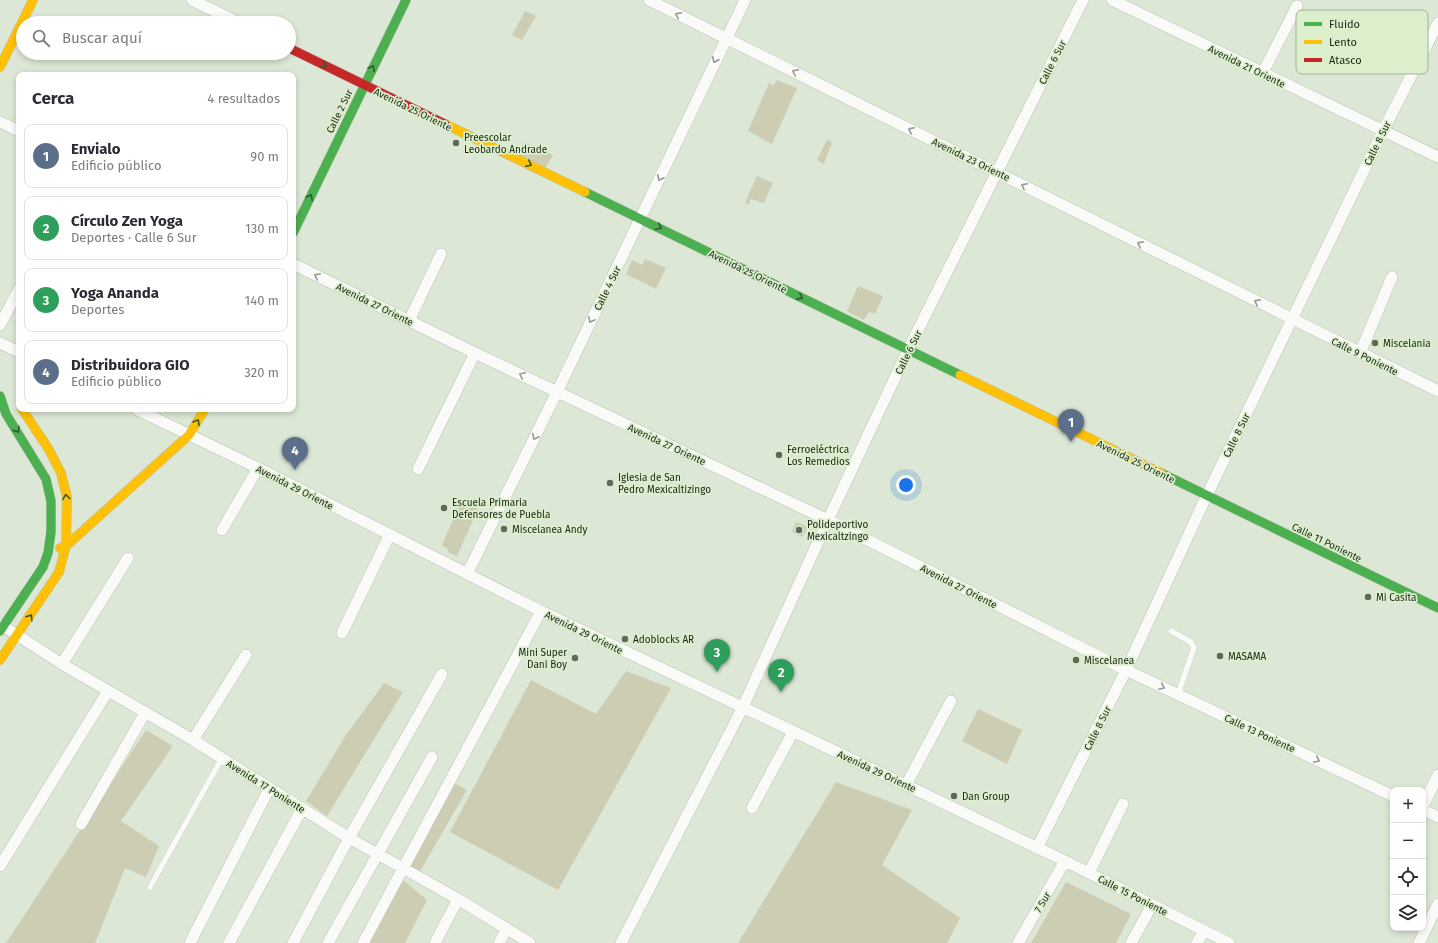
<!DOCTYPE html>
<html lang="es">
<meta charset="utf-8">
<style>
:root{--surface:#fff;--page:#f7f7f7;--text:#2b2b33;--muted:#7c7c81;--line:#e1e1e2;--accent:#5f6859}
body{margin:0;font-family:"Fira Sans",sans-serif;background:var(--page);color:var(--text)}
.controls{position:absolute;right:12px;bottom:12px;display:grid;overflow:hidden;border-radius:8px;box-shadow:0 2px 6px #0003}
.controls button{width:36px;height:36px;display:grid;place-items:center;padding:0;border:0;border-bottom:1px solid var(--line);background:var(--surface);color:var(--text);font:20px sans-serif}
.you{position:absolute;left:906px;top:485px;width:14px;height:14px;margin:-10px;border:3px solid #fff;border-radius:50%;background:#1a73e8;box-shadow:0 0 0 6px #1a73e833}
.badge{display:grid;place-items:center;width:26px;height:26px;border-radius:50%;background:var(--accent);color:#fff;font-size:13px;font-weight:700}
.pin{position:absolute;translate:-50% -33px;filter:drop-shadow(0 1px 2px #0008)}
.pin::after{content:'';position:absolute;top:21px;width:14px;height:12px;background:inherit;clip-path:polygon(0 0,100% 0,50% 100%)}
.list{margin:0;padding:0;list-style:none}
h2{display:flex;justify-content:space-between;align-items:center;height:52px;margin:0;padding:0 16px;font-size:17px}
h2 small{font-size:13px;font-weight:400;color:var(--muted)}
.list li{display:grid;grid-template-columns:26px 1fr auto;gap:12px;align-items:center;box-sizing:border-box;height:64px;margin:0 8px 8px;padding:0 8px;border:1px solid var(--line);border-radius:8px}
.list b{display:block;font-size:15px;white-space:nowrap}
.list p{margin:0;font-size:13px;white-space:nowrap;color:var(--muted)}
.list em{font-size:13px;font-style:normal;color:var(--muted)}
.icon{flex:none;width:22px;height:22px;fill:none;stroke:currentColor;stroke-width:2;stroke-linecap:round;stroke-linejoin:round}
.map{position:relative;flex:none;width:1438px;height:943px;overflow:hidden}
.search{position:absolute;background:var(--surface);box-shadow:0 2px 6px #0003;left:16px;top:16px;width:280px;height:44px;display:flex;align-items:center;gap:10px;box-sizing:border-box;padding:0 14px;border-radius:22px;color:var(--muted);font-size:15px}
.panel{position:absolute;background:var(--surface);box-shadow:0 2px 6px #0003;left:16px;top:72px;width:280px;height:340px;border-radius:8px}
.map>svg:first-child{display:block}
.green{fill:#cdcdb3}
.lines{fill:none;stroke-linecap:round;stroke-linejoin:round}
.lane-casing{stroke:#bbc4b5;stroke-width:6}
.street-casing{stroke:#bbc4b5;stroke-width:12}
.fast-casing{stroke:#bbc4b5;stroke-width:10}
.slow-casing{stroke:#bbc4b5;stroke-width:10}
.jam-casing{stroke:#bbc4b5;stroke-width:10}
.lane{stroke:#fafbf9;stroke-width:5.5}
.street{stroke:#fafbf9;stroke-width:11}
.fast{stroke:#4caf50;stroke-width:9}
.slow{stroke:#ffc107;stroke-width:9}
.jam{stroke:#c62828;stroke-width:9}
.oneway{stroke:#969a93}
.oneway2{stroke:#2f5b2d}
.poi-dot{fill:#5f6859;stroke:#dbefcd;stroke-width:1.5}
.labels{text-anchor:middle;stroke-width:3.5;stroke-linejoin:round;paint-order:stroke}
.street-label{font-size:10px;fill:#1b2316;stroke:#dbefcd}
.poi-label{font-size:10px;fill:#1b2316;stroke:#dbefcd;text-anchor:start}
.key{fill:#dbefcd;stroke:#a1b296;stroke-width:1}
.key-label{font-size:11px;fill:#1b2316}
</style>
<div class="map">
<svg width="1438" height="943" viewBox="0 0 1438 943">
<rect width="100%" height="100%" fill="#dce7d5"/>
<!-- green -->
<path class="green" d="M525,11L536,16L522,40L512,35Z
M777,80L797,88L772,144L748,131L769,83L773,86Z
M827,140L832,142L824,164L817,160Z
M524,142L553,155L545,168L517,154Z
M757,176L773,183L764,203L751,199L748,205L745,203Z
M645,259L666,268L656,289L626,274L632,260L642,265Z
M858,286L883,296L875,314L869,312L864,320L847,311Z
M461,502L478,509L457,556L448,552V549L442,545Z
M796,522L808,527L802,537L792,532Z
M626,671L671,688L558,890L450,832L531,680L596,714Z
M384,683L403,692L327,816L306,801L344,738Z
M978,709L1022,730L1007,764L962,741Z
M146,730L173,746L121,821L159,846L146,877L125,868L95,943H6Z
M452,782L467,790L419,873L407,866Z
M836,782L912,810L882,865L960,918L947,943H738Z
M401,878L427,900L405,943H367Z
M1066,882L1131,914L1116,943H1031Z"/>
<g class="lines">
<!-- lane casing -->
<g class="lane-casing">
<path id="lane" d="M1171,631L1191,642L1194,648L1178,694
M150,887L222,758"/>
</g>
<!-- street casing -->
<g class="street-casing">
<path id="street" d="M192,0L239,23
M649,0L1438,391
M1112,0L1438,157
M1262,74L1297,6
M0,122L19,131
M293,264L475,353L828,520L1126,670L1393,796
M409,321L441,254
M0,325L19,289
M0,343L19,352
M1360,353L1392,277
M136,409L258,468L541,611L1065,861L1229,943
M418,469L475,353
M222,530L258,468
M467,574L557,392L745,0
M3,626L62,664L193,740L349,838L458,899L530,943
M342,633L390,534
M62,664L128,558
M193,740L246,655
M906,785L951,701
M1423,806L1438,775
M752,808L793,732
M1423,810L1438,817
M81,824L145,713
M1037,848L1126,670L1207,495L1383,131L1438,23
M0,866L108,691
M1089,873L1123,804
M190,943L269,789
M229,943L302,809
M293,943L349,838L442,674
M328,943L432,757
M363,943L541,611
M435,943L458,899
M499,943L507,928
M621,943L742,709L828,520L908,350L1083,0
M1018,943L1065,861
M1131,943L1152,905
M1197,943L1204,931
M1419,943L1438,904"/>
</g>
<!-- fast casing -->
<g class="fast-casing">
<path id="fast" d="M585,192L960,375
M293,233L406,0
M0,396L6,414L46,479L51,501V532L48,553L43,567L0,631
M1161,473L1438,608"/>
</g>
<!-- slow casing -->
<g class="slow-casing">
<path id="slow" d="M0,67L33,0
M445,124L585,192
M960,375L1161,473
M60,548L66,546L189,435L205,409
M0,660L59,572L66,546L67,497L61,473L48,448L22,409"/>
</g>
<!-- jam casing -->
<g class="jam-casing">
<path id="jam" d="M289,48L445,124"/>
</g>
<!-- lane -->
<use href="#lane" class="lane"/>
<!-- street -->
<use href="#street" class="street"/>
<!-- fast -->
<use href="#fast" class="fast"/>
<!-- slow -->
<use href="#slow" class="slow"/>
<!-- jam -->
<use href="#jam" class="jam"/>
</g>
<!-- one-way arrows -->
<defs><path id="oneway-chevron" d="M-2-3.5L2.5 0L-2 3.5" fill="none" stroke-width="1.6" stroke-linecap="round" stroke-linejoin="round"/></defs>
<g class="oneway">
<use href="#oneway-chevron" transform="translate(678 15) rotate(-154)"/>
<use href="#oneway-chevron" transform="translate(715 60) rotate(115)"/>
<use href="#oneway-chevron" transform="translate(795 72) rotate(-154)"/>
<use href="#oneway-chevron" transform="translate(911 130) rotate(-154)"/>
<use href="#oneway-chevron" transform="translate(660 178) rotate(115)"/>
<use href="#oneway-chevron" transform="translate(1024 186) rotate(-153)"/>
<use href="#oneway-chevron" transform="translate(1140 244) rotate(-153)"/>
<use href="#oneway-chevron" transform="translate(317 276) rotate(-154)"/>
<use href="#oneway-chevron" transform="translate(1257 302) rotate(-153)"/>
<use href="#oneway-chevron" transform="translate(591 320) rotate(116)"/>
<use href="#oneway-chevron" transform="translate(522 375) rotate(-155)"/>
<use href="#oneway-chevron" transform="translate(535 437) rotate(116)"/>
<use href="#oneway-chevron" transform="translate(1162 687) rotate(25)"/>
<use href="#oneway-chevron" transform="translate(1317 760) rotate(25)"/>
</g>
<g class="oneway2">
<use href="#oneway-chevron" transform="translate(324 65) rotate(26)"/>
<use href="#oneway-chevron" transform="translate(372 68) rotate(-63)"/>
<use href="#oneway-chevron" transform="translate(529 164) rotate(26)"/>
<use href="#oneway-chevron" transform="translate(310 197) rotate(-64)"/>
<use href="#oneway-chevron" transform="translate(659 227) rotate(26)"/>
<use href="#oneway-chevron" transform="translate(800 297) rotate(26)"/>
<use href="#oneway-chevron" transform="translate(197 422) rotate(-59)"/>
<use href="#oneway-chevron" transform="translate(17 430) rotate(57)"/>
<use href="#oneway-chevron" transform="translate(66 497) rotate(-98)"/>
<use href="#oneway-chevron" transform="translate(30 617) rotate(-57)"/>
</g>
<!-- markers -->
<g class="poi-dot">
<circle cx="456" cy="143" r="4"/>
<circle cx="1375" cy="343" r="4"/>
<circle cx="779" cy="455" r="4"/>
<circle cx="610" cy="483" r="4"/>
<circle cx="444" cy="508" r="4"/>
<circle cx="504" cy="529" r="4"/>
<circle cx="799" cy="530" r="4"/>
<circle cx="1368" cy="597" r="4"/>
<circle cx="625" cy="639" r="4"/>
<circle cx="1220" cy="656" r="4"/>
<circle cx="575" cy="658" r="4"/>
<circle cx="1076" cy="660" r="4"/>
<circle cx="954" cy="796" r="4"/>
</g>
<g class="labels">
<!-- street labels -->
<g class="street-label">
<text transform="translate(1052 62) rotate(-63)" y="4">Calle 6 Sur</text>
<text transform="translate(1247 66) rotate(26)" y="4">Avenida 21 Oriente</text>
<text transform="translate(413 109) rotate(26)" y="4">Avenida 25 Oriente</text>
<text transform="translate(339 111) rotate(-64)" y="4">Calle 2 Sur</text>
<text transform="translate(1377 143) rotate(-64)" y="4">Calle 8 Sur</text>
<text transform="translate(971 159) rotate(26)" y="4">Avenida 23 Oriente</text>
<text transform="translate(748 271) rotate(26)" y="4">Avenida 25 Oriente</text>
<text transform="translate(607 288) rotate(-64)" y="4">Calle 4 Sur</text>
<text transform="translate(375 304) rotate(26)" y="4">Avenida 27 Oriente</text>
<text transform="translate(908 352) rotate(-64)" y="4">Calle 6 Sur</text>
<text transform="translate(1365 356) rotate(26)" y="4">Calle 9 Poniente</text>
<text transform="translate(1236 435) rotate(-64)" y="4">Calle 8 Sur</text>
<text transform="translate(667 444) rotate(25)" y="4">Avenida 27 Oriente</text>
<text transform="translate(1136 461) rotate(26)" y="4">Avenida 25 Oriente</text>
<text transform="translate(295 487) rotate(27)" y="4">Avenida 29 Oriente</text>
<text transform="translate(1327 542) rotate(26)" y="4">Calle 11 Poniente</text>
<text transform="translate(959 586) rotate(27)" y="4">Avenida 27 Oriente</text>
<text transform="translate(584 632) rotate(26)" y="4">Avenida 29 Oriente</text>
<text transform="translate(1097 728) rotate(-63)" y="4">Calle 8 Sur</text>
<text transform="translate(1260 733) rotate(25)" y="4">Calle 13 Poniente</text>
<text transform="translate(877 771) rotate(25)" y="4">Avenida 29 Oriente</text>
<text transform="translate(266 786) rotate(32)" y="4">Avenida 17 Poniente</text>
<text transform="translate(1133 895) rotate(27)" y="4">Calle 15 Poniente</text>
<text transform="translate(1042 902) rotate(-60)" y="4">7 Sur</text>
</g>
<!-- poi labels -->
<g class="poi-label">
<text x="464" y="141">Preescolar<tspan x="464" dy="12">Leobardo Andrade</tspan></text>
<text x="1383" y="347">Miscelania</text>
<text x="787" y="453">Ferroeléctrica<tspan x="787" dy="12">Los Remedios</tspan></text>
<text x="618" y="481">Iglesia de San<tspan x="618" dy="12">Pedro Mexicaltizingo</tspan></text>
<text x="452" y="506">Escuela Primaria<tspan x="452" dy="12">Defensores de Puebla</tspan></text>
<text x="807" y="528">Polideportivo<tspan x="807" dy="12">Mexicaltzingo</tspan></text>
<text x="512" y="533">Miscelanea Andy</text>
<text x="1376" y="601">Mi Casita</text>
<text x="633" y="643">Adoblocks AR</text>
<text x="567" y="656" text-anchor="end">Mini Super<tspan x="567" dy="12">Dani Boy</tspan></text>
<text x="1228" y="660">MASAMA</text>
<text x="1084" y="664">Miscelanea</text>
<text x="962" y="800">Dan Group</text>
</g>
</g>
<!-- legend -->
<rect x="1296" y="10" width="132" height="64" rx="6" class="key"/>
<rect x="1304" y="22" width="18" height="4" fill="#4caf50"/>
<rect x="1304" y="40" width="18" height="4" fill="#ffc107"/>
<rect x="1304" y="58" width="18" height="4" fill="#c62828"/>
<g class="key-label">
<text x="1329" y="28">Fluido</text>
<text x="1329" y="46">Lento</text>
<text x="1329" y="64">Atasco</text>
</g>
</svg>
<div class="controls">
<button>+</button>
<button>−</button>
<button><svg class="icon" aria-label="locate" viewBox="0 0 24 24"><circle cx="12" cy="12" r="6"/><path d="M12 2v4M12 18v4M2 12h4M18 12h4"/></svg></button>
<button><svg class="icon" aria-label="layers" viewBox="0 0 24 24"><path d="M12 4l9 5-9 5-9-5zM3 14l9 5 9-5"/></svg></button>
</div>
<div class="you"></div>
<div class="pin badge" style="left:1071px;top:442px;background:#5c6f8a">1</div>
<div class="pin badge" style="left:781px;top:692px;background:#2e9e5b">2</div>
<div class="pin badge" style="left:717px;top:672px;background:#2e9e5b">3</div>
<div class="pin badge" style="left:295px;top:470px;background:#5c6f8a">4</div>
<div class="search"><svg class="icon" aria-label="search" viewBox="0 0 24 24"><circle cx="10" cy="10" r="6"/><path d="M15 15l6 6"/></svg>Buscar aquí</div>
<section class="panel">
<h2>Cerca<small>4 resultados</small></h2>
<ul class="list">
<li><span class="badge" style="background:#5c6f8a">1</span><div><b>Envialo</b><p>Edificio público</p></div><em>90 m</em></li>
<li><span class="badge" style="background:#2e9e5b">2</span><div><b>Círculo Zen Yoga</b><p>Deportes · Calle 6 Sur</p></div><em>130 m</em></li>
<li><span class="badge" style="background:#2e9e5b">3</span><div><b>Yoga Ananda</b><p>Deportes</p></div><em>140 m</em></li>
<li><span class="badge" style="background:#5c6f8a">4</span><div><b>Distribuidora GIO</b><p>Edificio público</p></div><em>320 m</em></li>
</ul>
</section>
</div>
